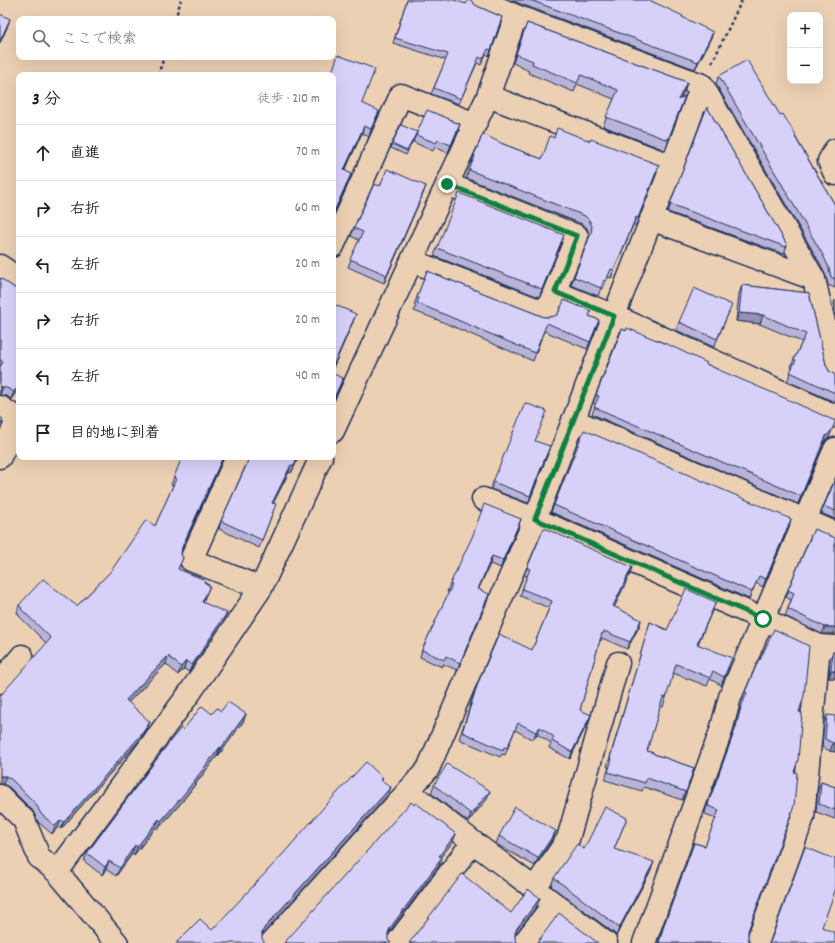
<!DOCTYPE html>
<html lang="ja">
<meta charset="utf-8">
<style>
:root{--surface:#fff;--page:#f2f2f2;--text:#202124;--muted:#757577;--line:#e0e0e0}
body{margin:0;font-family:Dekko,"Klee One",sans-serif;background:var(--page);color:var(--text)}
.controls{position:absolute;right:12px;top:12px;display:grid;overflow:hidden;border-radius:8px;box-shadow:0 4px 16px #0002}
.controls button{width:36px;height:36px;display:grid;place-items:center;padding:0;border:0;border-bottom:1px solid var(--line);background:var(--surface);color:var(--text);font:20px sans-serif}
.stop{position:absolute;width:12px;height:12px;margin:-9px;border:3px solid #0b8043;border-radius:50%;background:#fff}
.stop.end{background:#0b8043;border-color:#fff;box-shadow:0 1px 4px #0008}
.list{margin:0;padding:0;list-style:none}
h2{display:flex;justify-content:space-between;align-items:center;height:52px;margin:0;padding:0 16px;font-size:17px}
h2 small{font-size:13px;font-weight:400;color:var(--muted)}
.list li{display:grid;grid-template-columns:26px 1fr auto;gap:12px;align-items:center;box-sizing:border-box;height:56px;padding:0 16px;border-top:1px solid var(--line)}
.list b{display:block;font-size:15px;white-space:nowrap}
.list em{font-size:13px;font-style:normal;color:var(--muted)}
.icon{flex:none;width:22px;height:22px;fill:none;stroke:currentColor;stroke-width:2;stroke-linecap:round;stroke-linejoin:round}
.map{position:relative;flex:none;width:835px;height:943px;overflow:hidden}
.search{position:absolute;background:var(--surface);box-shadow:0 4px 16px #0002;left:16px;top:16px;width:320px;height:44px;display:flex;align-items:center;gap:10px;box-sizing:border-box;padding:0 14px;border-radius:8px;color:var(--muted);font-size:15px}
.panel{position:absolute;background:var(--surface);box-shadow:0 4px 16px #0002;left:16px;top:72px;width:320px;height:388px;border-radius:8px}
.map>svg:first-child{display:block}
.lines{fill:none;stroke-linecap:round;stroke-linejoin:round}
.street-casing{stroke:#1b2f5e;stroke-width:25}
.path{stroke:#1b2f5e;stroke-width:2.5;stroke-dasharray:3 3;stroke-linecap:butt}
.street{stroke:#ecd0b3;stroke-width:22}
.wall{fill:#b9b4d7;stroke:#1b2f5e}
.shaded-wall{fill:#9692af;stroke:#1b2f5e}
.building{fill:#d7d1fa;stroke:#1b2f5e}
.route{stroke:#0b8043;stroke-width:5}
</style>
<div class="map">
<svg width="835" height="943" viewBox="0 0 835 943">
<rect width="100%" height="100%" fill="#ecd0b3"/>
<filter id="ink" filterUnits="userSpaceOnUse"><feTurbulence type="fractalNoise" baseFrequency=".025" numOctaves="2"/><feDisplacementMap in="SourceGraphic" scale="8" xChannelSelector="R" yChannelSelector="G"/><feConvolveMatrix kernelMatrix="1 2 1 2 8 2 1 2 1" color-interpolation-filters="sRGB"/></filter>
<g filter="url(#ink)">
<g class="lines">
<!-- street casing -->
<g class="street-casing">
<path id="street" d="M480,0L516,16L702,85L814,279L835,371
M488,96L672,166
M835,150L829,161L835,174
M651,219L814,279
M333,246L401,95L475,124
M412,261L546,313L577,236L447,184
M0,266L19,279
M555,292L614,316L835,416
M0,407L18,419
M573,420L835,533
M333,431L488,96L516,16
M0,457L19,417
M237,457L191,560L261,588
M483,499L535,519L763,619L819,646L835,647
M0,682L22,656
M408,791L473,842L606,943
M0,796L24,820L39,857L57,872L189,694L261,588L321,457
M57,872L117,943
M534,889L568,839L618,663
M271,943L428,769L535,519L672,166L702,85
M397,943L473,842
M524,943L554,904
M644,943L721,731L730,697L835,449
M757,943L803,817L819,646"/>
</g>
<!-- path -->
<path class="path" d="M175,19L181,0
M712,63L742,0
M158,75L164,57"/>
<!-- street -->
<use href="#street" class="street"/>
</g>
<!-- wall -->
<path class="wall" d="M407,0L466,4L472,2L477,6L502,17L489,56L486,54L481,65L477,63L459,104L431,94L446,60L393,43Z
M511,0H649L682,17L711,39L695,69L521,4Z
M527,23L687,82L684,92L680,98L685,96L665,150L603,126L614,99L577,84L574,92L528,73L529,71L513,63Z
M333,75L362,103L377,118L369,137L362,133L345,171L351,174L333,216Z
M719,76L780,115L796,138L835,205V288L828,285L826,276L821,265L716,84Z
M707,107L787,245L784,254L668,212Z
M452,121L460,124L457,132L448,153L435,147L433,151L413,142L416,135Z
M415,136L406,155L391,148L392,144Z
M554,138L590,141L659,165L636,225H633L611,278L608,277L603,289L601,288L598,296L571,285L589,240V234L587,228L582,224L466,178L472,163H471L474,155L503,144L542,159Z
M380,186H426L384,283L348,267L359,240L351,236L354,228Z
M561,243L539,297L434,256L437,248Z
M427,271L544,317H551L589,316L599,320L587,349L544,331L533,361L438,320L414,311L416,306L414,305Z
M0,278L19,291V390L18,392L17,391L11,399L7,396L0,395Z
M742,285L809,293L826,365L829,371L835,375V402L787,381L793,368L791,367L794,359L802,342L760,324L736,321L739,294Z
M835,300V315L834,309L835,307L834,304Z
M729,312L714,347L676,330L679,322Z
M622,329L706,364L719,370L829,438L827,439L823,444L798,504L592,414L596,404L593,403Z
M550,446L528,503L491,489L493,482Z
M223,457L182,550L181,554L183,558L178,569L204,582L210,586L203,602L224,621L189,672L184,669L178,675L166,664L128,702L147,729L138,742L61,829L58,827L52,834L38,822L33,811L9,787L3,784H0L46,643L19,616V615L17,613L19,605L77,606L155,526L173,486L171,485L174,477Z
M249,457H299L291,473L289,472L273,503V512L259,548L219,529L221,521L249,460Z
M835,480V519L821,513Z
M554,505L789,527L763,587L756,583L749,599L551,512Z
M521,519L501,568L490,564L478,589L486,601L457,670L443,664L442,667L420,657L422,650L449,592H447L450,584Z
M814,529L835,634H822L785,616L791,600L786,597Z
M527,568L630,574L614,607L641,620L639,627L627,649L602,638L601,641L600,640L580,710L588,722L570,759L549,748L551,743L537,734L533,740L515,730L505,755L502,754L500,757L459,739L475,691L532,650L549,608L520,596L527,576L524,575Z
M716,602L698,644L729,666L721,685L710,679L707,686L673,673L663,707L660,706L647,751L654,754L694,768L682,800L644,787L642,791L605,780L609,767H607L650,622L667,630Z
M833,652H835V678H829L830,659Z
M745,692L799,712L794,772L748,931V938L750,943H658L661,933L694,843L705,846L716,818L705,814L706,809L733,735L738,714L744,701L742,700Z
M221,711L246,714L243,722L224,748L218,756H217L181,803L158,829L156,827L134,855L132,854L116,876L106,869L102,875L84,861L87,853L183,730L212,714Z
M827,715L835,752L830,751L822,747L824,723Z
M821,782L835,787V786V819L816,812L818,790Z
M434,785L487,799L468,822L431,793Z
M627,818L614,849L651,870L616,936L614,933L551,886L554,878L584,849Z
M556,831L553,838L535,866L496,844L499,836Z"/>
<!-- shaded-wall -->
<path class="shaded-wall" d="M10,19L7,28L0,43V41Z
M713,32L711,39L695,69L698,62Z
M687,82L684,92L675,109L678,100Z
M379,111L377,118L369,137L371,129Z
M460,124L457,132L448,153L451,145Z
M364,126L362,133L341,178L344,170Z
M351,174L333,216V214Z
M426,186L423,194L384,283L387,275Z
M636,217L633,225L611,278L614,270Z
M739,313L763,315L760,324L736,321Z
M356,314L353,322L333,368V366Z
M343,378L340,386L333,401V400Z
M19,385L17,391L11,399L14,392Z
M0,387H3L0,395Z
M832,430L829,438L827,439L823,444L798,504L826,436Z
M223,457L180,555L182,547Z
M298,457H299L291,473L294,466Z
M291,465L289,472L270,510L272,503Z
M521,519L518,526L501,568L503,560Z
M791,519L789,527L763,587L766,579Z
M492,556L490,564L475,597L478,589Z
M632,567L630,574L611,614L613,606Z
M227,613L224,621L189,672L192,665Z
M641,620L639,627L627,649L630,642Z
M825,627H835V634H822Z
M168,656L166,664L123,708L126,700Z
M186,661L184,669L178,675L181,667Z
M831,671H835V678H829Z
M246,714L243,722L218,756L221,748Z
M591,715L588,722L570,759L572,752Z
M150,722L147,729L138,742L61,829L64,822Z
M540,727L537,734L533,740L536,732Z
M833,743H835V752L830,751Z
M220,747L217,756L181,803L158,829L161,821Z
M0,776H6L3,784H0Z
M391,787L388,795L262,935V932L265,927Z
M490,791L487,799L468,822L471,814Z
M159,819L156,827L134,855L137,847Z
M61,820L58,827L52,834L55,826Z
M556,831L553,838L535,866L538,858Z
M456,834L453,842L436,863L439,856Z
M135,845L132,854L116,876L120,868Z
M442,858L439,866L387,935L390,928Z
M109,861L106,869L102,875L105,867Z
M654,862L651,870L616,936L619,928Z
M540,898L537,906L514,936L517,928Z"/>
<!-- building -->
<path class="building" d="M407,0H454L466,4L468,0H471L472,2L477,6L502,17L491,50L488,49L483,59L479,57L461,99L434,88L448,54L395,38Z
M530,0H649L683,16L682,17L713,32L698,62Z
M0,14L10,19L0,41Z
M527,23L687,82L678,100L685,96L668,140L606,117L618,90L581,75L577,83L532,64L533,61L516,54Z
M338,55L375,69L362,103L379,111L371,129L364,126L344,170L351,174L333,214V75H331Z
M747,60L780,115L783,114L796,136L795,137L835,205V279L831,277L829,268L824,257L719,76Z
M707,107L787,245L786,247L670,204Z
M427,110L452,120V121L460,124L451,145L438,140L436,143L416,135Z
M401,125L417,132L407,151L392,144Z
M557,128L590,141L591,139L659,165L638,218L636,217L614,270L611,269L606,281L604,280L601,288L574,277L591,233L592,226L589,220L585,216L469,170L475,156L474,155L483,134L503,144L542,159L550,136L554,138Z
M387,169L426,186L387,275L350,259L363,232L354,228L374,184L380,186Z
M459,193L564,235L542,289L437,248Z
M427,271L544,317H551L557,315L560,310L564,300L591,311L589,316L599,320L590,342L547,323L535,353L441,313L417,303L419,298L417,297Z
M0,278L19,291V385L14,392L9,389L3,387H0V367L3,362L0,360Z
M742,285L809,293L826,365L829,371L835,375V393L790,372L796,360L794,359L806,334L763,315L739,313Z
M694,288L732,305L717,339L679,322Z
M333,304L356,314L333,366Z
M627,328L669,345L707,363L706,364L719,370L780,396L833,420H835V422L832,430L826,436L801,496L594,407L599,396L596,395L622,329L626,331Z
M333,374L343,378L333,400Z
M525,403L547,411L535,441L550,446L530,496L493,482Z
M0,417L3,419L0,425Z
M584,430L791,519L766,579L759,576L752,592L554,505Z
M182,457H223L182,547L181,554L183,558L178,569L205,580L204,582L210,586L202,602L227,613L192,665L186,661L181,667L168,656L126,700L150,722L141,735L64,822L61,820L55,826L41,814L36,804L12,780L6,776H0V696L51,638L21,609L22,608L19,605L43,579L77,606L111,571L146,520L155,526L176,479L174,477Z
M250,457H298L294,466L291,465L272,503L276,504L262,540L221,521Z
M835,480V511L824,506Z
M484,504L521,519L503,560L492,556L478,589L489,594L460,663L446,656L444,660L422,650L452,585L450,584L473,535Z
M544,528L632,567L613,606L641,620L630,642L604,631L603,634L602,633L580,710L591,715L572,752L552,741L554,737L540,727L536,732L518,723L507,748L504,747L503,750L462,732L478,683L499,634L532,650L552,601L522,589L530,569L527,568Z
M814,529L833,537L835,538V627H825L788,609L794,593L788,590Z
M686,589L716,602L697,644L732,658L724,677L713,671L710,678L676,664L666,698L663,697L647,751L654,753V754L694,768L686,792L647,778L645,783L608,772L612,759L610,758L650,622L667,630Z
M774,629L809,646L804,696L799,712L802,713L798,760L794,772L797,773L794,806L748,931V938L750,943H659L664,925L694,843L705,846L719,810L708,806L709,801L736,727L741,707L747,693L745,692L759,659L760,660Z
M833,652H835V671H831Z
M228,702L246,714L227,740L221,748L220,747L184,794L161,821L159,819L137,847L135,845L120,868L109,861L105,867L87,853L171,740L181,728L183,730L202,706L212,714L217,708L221,711Z
M827,715L835,716V743H833L825,739Z
M366,762L383,778L381,780L391,787L265,927L262,932V939L265,943H176L200,919L212,930L283,854L325,806Z
M447,764L490,791L471,814L434,785Z
M821,782L835,787V786V810L819,804Z
M411,802L414,805L416,803L456,834L439,856L442,858L390,928L388,933V940L391,943H284Z
M515,807L556,831L538,858L499,836Z
M605,807L627,818L614,849L654,862L619,928L616,925L554,878L577,844L584,849Z
M805,847L834,859L835,857V891L822,927L835,933V943H769L771,940Z
M462,874L511,913L528,889L540,898L517,928L515,933V940L518,943H409Z
M559,913L598,943H537Z"/>
</g>
<g class="lines" filter="url(#ink)">
<!-- route -->
<path class="route" d="M447,184L577,236L555,292L614,316L535,519L763,619"/>
</g>
</svg>
<div class="controls">
<button>+</button>
<button>−</button>
</div>
<div class="stop" style="left:763px;top:619px"></div>
<div class="stop end" style="left:447px;top:184px"></div>
<div class="search"><svg class="icon" aria-label="search" viewBox="0 0 24 24"><circle cx="10" cy="10" r="6"/><path d="M15 15l6 6"/></svg>ここで検索</div>
<section class="panel">
<h2>3 分<small>徒歩 · 210 m</small></h2>
<ul class="list">
<li><svg class="icon" aria-label="ahead" viewBox="0 0 24 24"><path d="M12 20V5M6 11l6-6 6 6"/></svg><div><b>直進</b></div><em>70 m</em></li>
<li><svg class="icon" aria-label="right" viewBox="0 0 24 24"><path d="M7 20v-9h11M14 6l5 5-5 5"/></svg><div><b>右折</b></div><em>60 m</em></li>
<li><svg class="icon" aria-label="left" viewBox="0 0 24 24"><path d="M17 20v-9H6M10 6l-5 5 5 5"/></svg><div><b>左折</b></div><em>20 m</em></li>
<li><svg class="icon" aria-label="right" viewBox="0 0 24 24"><path d="M7 20v-9h11M14 6l5 5-5 5"/></svg><div><b>右折</b></div><em>20 m</em></li>
<li><svg class="icon" aria-label="left" viewBox="0 0 24 24"><path d="M17 20v-9H6M10 6l-5 5 5 5"/></svg><div><b>左折</b></div><em>40 m</em></li>
<li><svg class="icon" aria-label="arrive" viewBox="0 0 24 24"><path d="M6 21V4h12l-3 4 3 4H6"/></svg><div><b>目的地に到着</b></div></li>
</ul>
</section>
</div>
